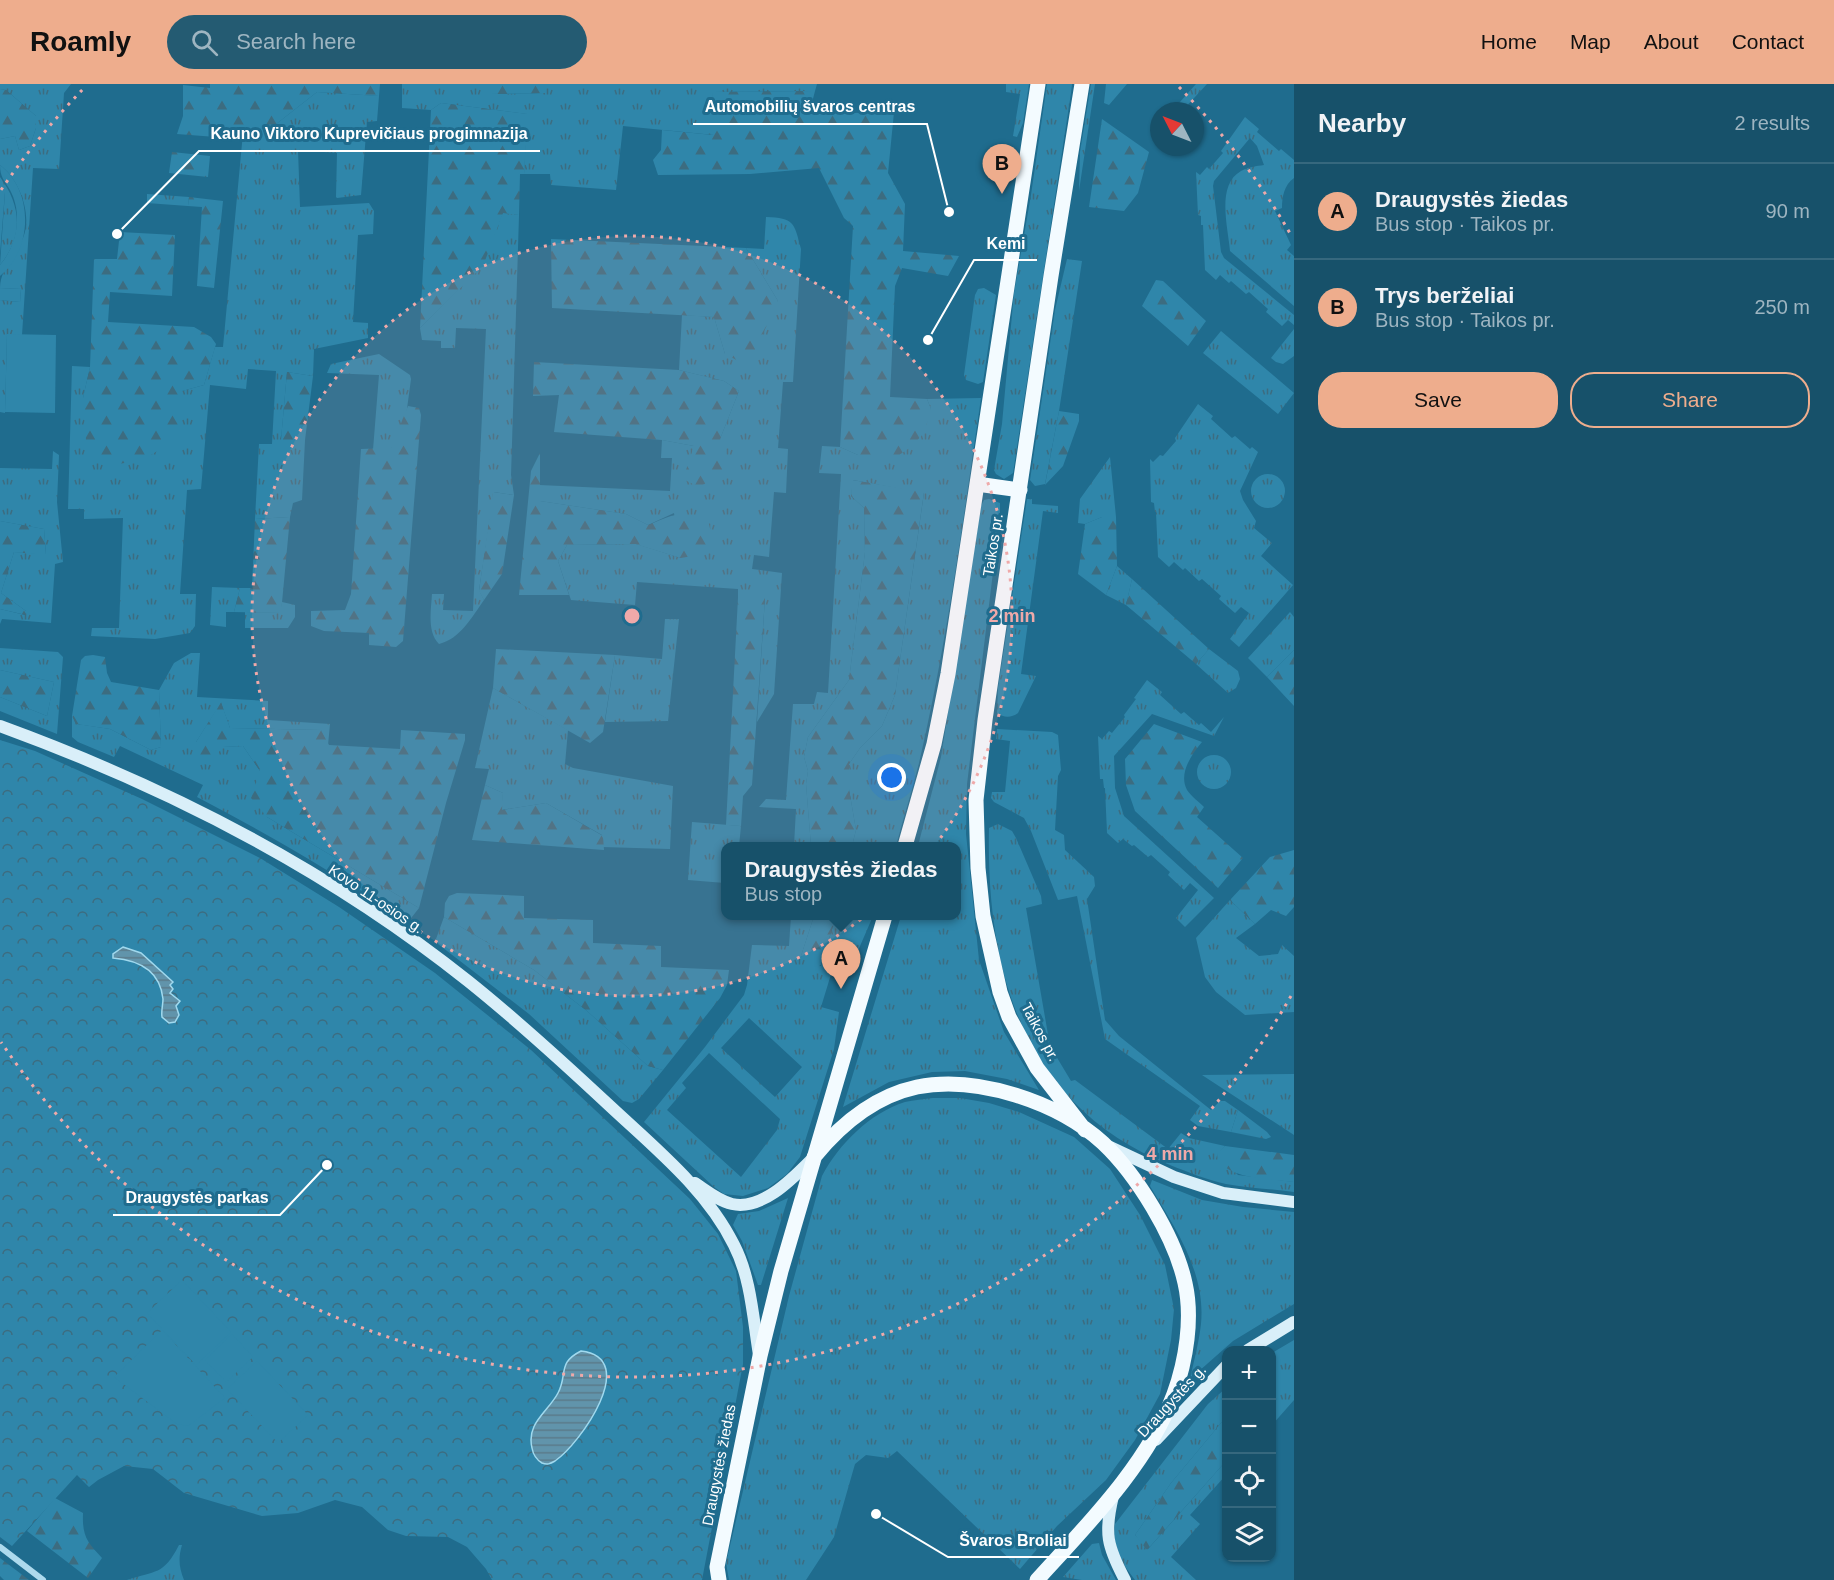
<!DOCTYPE html>
<meta charset="utf-8">
<style>
:root{--surface:#17516a;--page:#245b72;--text:#f1f3f6;--muted:#9eb5c1;--line:#36687e;--accent:#eead8d}
body{margin:0;font-family:Arial,sans-serif;background:var(--page);color:var(--text)}
.controls{position:absolute;right:18px;bottom:18px;display:grid;overflow:hidden;border-radius:12px;box-shadow:0 2px 4px #0004}
.controls button{width:54px;height:54px;display:grid;place-items:center;padding:0;border:0;border-bottom:2px solid var(--line);background:var(--surface);color:var(--text);font:30px sans-serif}
.compass{position:absolute;left:1150px;top:18px;width:54px;height:54px;border-radius:50%;background:var(--surface);box-shadow:0 2px 4px #0004;rotate:312deg}
.you{position:absolute;left:892px;top:694px;width:21px;height:21px;margin:-15px;border:4px solid #fff;border-radius:50%;background:#1a73e8;box-shadow:0 0 0 9px #1a73e833}
.badge{display:grid;place-items:center;width:39px;height:39px;border-radius:50%;background:var(--accent);color:#111;font-size:20px;font-weight:700}
.pin{position:absolute;translate:-50% -50px;filter:drop-shadow(0 2px 3px #0008)}
.pin::after{content:'';position:absolute;top:32px;width:21px;height:18px;background:inherit;clip-path:polygon(0 0,100% 0,50% 100%)}
.popup{position:absolute;left:721px;top:758px;width:240px;height:78px;box-sizing:border-box;display:grid;place-content:center;border-radius:12px;background:var(--surface);filter:drop-shadow(0 2px 4px #0005);font-size:20px;white-space:nowrap;color:var(--muted)}
.popup b{font-size:22px;color:var(--text)}
.popup::after{content:'';position:absolute;left:50%;top:100%;margin-left:-12px;border:12px solid transparent;border-top-color:var(--surface)}
.list{margin:0;padding:0;list-style:none}
h2{display:flex;justify-content:space-between;align-items:center;height:78px;margin:0;padding:0 24px;font-size:26px}
h2 small{font-size:20px;font-weight:400;color:var(--muted)}
.list li{display:grid;grid-template-columns:39px 1fr auto;gap:18px;align-items:center;box-sizing:border-box;height:96px;padding:0 24px;border-top:2px solid var(--line)}
.list b{display:block;font-size:22px;white-space:nowrap}
.list p{margin:0;font-size:20px;white-space:nowrap;color:var(--muted)}
.list em{font-size:20px;font-style:normal;color:var(--muted)}
.actions{display:flex;gap:12px;padding:18px 24px}
.actions a{flex:1;padding:14px 0;border:2px solid var(--accent);border-radius:24px;text-align:center;font-size:21px;color:var(--accent)}
.actions .main{background:var(--accent);color:#111}
.icon{flex:none;width:33px;height:33px;fill:none;stroke:currentColor;stroke-width:2;stroke-linecap:round;stroke-linejoin:round}
.map{position:relative;flex:none;width:1294px;height:1496px;overflow:hidden}
header{display:flex;align-items:center;gap:36px;box-sizing:border-box;height:84px;padding:0 30px;background:var(--accent);color:#111}
header strong{font-size:28px}
nav{display:flex;gap:33px;margin-inline-start:auto;font-size:21px}
.search{width:420px;height:54px;background:var(--page);display:flex;align-items:center;gap:15px;box-sizing:border-box;padding:0 21px;border-radius:33px;color:var(--muted);font-size:22px}
main{display:flex}
aside{flex:1;background:var(--surface)}
.map>svg:first-child{display:block}
.grass{fill:url(#grass-tufts);fill-rule:evenodd}
.forest{fill:url(#forest-firs)}
.park{fill:url(#park-crowns)}
.pitch{fill:#2f86aa}
.water{fill:url(#water-rules);stroke:#a0d9ee;stroke-width:1.5}
.lines{fill:none;stroke-linecap:round;stroke-linejoin:round}
.minor{stroke:#addaed;stroke-width:6}
.secondary{stroke:#d9eff9;stroke-width:12}
.primary{stroke:#f3fbff;stroke-width:15}
.ring{fill:none;stroke:#efa9a9;stroke-width:3;stroke-dasharray:3 6}
.labels{text-anchor:middle;stroke-width:6;stroke-linejoin:round;paint-order:stroke}
.street-label{font-size:15px;fill:#fff;stroke:#1f6c8e}
.centre{fill:#efa9a9;stroke:#1f6c8e;stroke-width:3}
.ring-label{font-size:18px;text-anchor:middle;font-weight:bold;fill:#efa9a9;stroke:#1f6c8e;stroke-width:6;stroke-linejoin:round;paint-order:stroke}
.leader{fill:none;stroke:#fff;stroke-width:2}
.callout-dot{fill:#fff;stroke:#1f6c8e;stroke-width:2}
.callout-label{font-size:16px;text-anchor:middle;font-weight:bold;fill:#fff;stroke:#1f6c8e;stroke-width:6;stroke-linejoin:round;paint-order:stroke}
</style>
<header>
<strong>Roamly</strong>
<div class="search"><svg class="icon" aria-label="search" viewBox="0 0 24 24"><circle cx="10" cy="10" r="6"/><path d="M15 15l6 6"/></svg>Search here</div>
<nav><a>Home</a><a>Map</a><a>About</a><a>Contact</a></nav>
</header>
<main>
<div class="map">
<svg width="1294" height="1496" viewBox="0 0 1294 1496">
<defs>
<pattern id="grass-tufts" width="24" height="20" patternUnits="userSpaceOnUse" patternTransform="scale(1.5)"><rect width="24" height="20" fill="#2f86aa"/><path d="M3 7l-1-3M5 7V3M7 7l1-3M15 17l-1-3M17 17v-4M19 17l1-3" fill="none" stroke="#3c6c80"/></pattern>
<pattern id="forest-firs" width="22" height="20" patternUnits="userSpaceOnUse" patternTransform="scale(1.5)"><rect width="22" height="20" fill="#2f86aa"/><path d="M5 1l3.5 6h-7zM16 11l3.5 6h-7z" fill="#3c6c80"/></pattern>
<pattern id="park-crowns" width="20" height="18" patternUnits="userSpaceOnUse" patternTransform="scale(1.5)"><rect width="20" height="18" fill="#2f86aa"/><path d="M2 6a3 3 0 1 1 6 0M12 15a3 3 0 1 1 6 0" fill="none" stroke="#3c6c80"/></pattern>
<pattern id="water-rules" width="6" height="5" patternUnits="userSpaceOnUse" patternTransform="scale(1.5)"><rect width="6" height="5" fill="#6194ab"/><path d="M0 2.5h6" fill="none" stroke="#5a7b8a"/></pattern>
</defs>
<rect width="100%" height="100%" fill="#1f6c8e"/>
<!-- grass -->
<path class="grass" d="M0,0H71L64,9L59,85L33,84L22,251H7L5,329L0,328V216L20,218L21,205L0,204C0,186 15,171 23,154C33,131 19,95 0,81V55L15,52L19,66L30,62L36,44V32L6,6L0,5Z
M402,0H489V10L545,9V0H817L815,7L712,8L714,51L623,42L616,106L551,101L550,90H524L527,30L441,19L431,26L402,24Z
M1006,0H1029L1023,39L1017,53L1013,52L1020,10L1006,8Z
M1047,0H1072L1071,9L1013,389L1004,395L996,390L994,386L1002,340L1014,209L1031,111Z
M1091,0H1095L1079,107L1080,68Z
M1196,0H1207L1182,27H1172Z
M317,8L379,12L377,37L367,38L361,111L337,114L336,113L337,69L298,66L300,123L369,119L374,127L373,150L358,151L353,238L368,239V254L314,265L313,292L287,288L281,356H305L302,416L293,419L290,433L255,435L259,360H272L276,287L248,285L246,305L210,301L201,405L187,406L180,510H196L195,542L190,549L155,555L91,552L92,544H119L123,434L84,435V425H68L72,282L90,283L83,314L182,307L204,301L215,263H223L243,49L275,41Z
M1245,33L1259,45L1257,48L1279,67L1281,65L1294,76V94C1284,101 1282,113 1282,124L1275,127L1291,161L1287,166L1294,172V222L1230,167C1228,143 1216,101 1241,87C1248,83 1257,82 1264,81L1257,62L1250,54L1214,97L1213,102L1221,168L1224,174L1294,231V241L1288,236L1282,242L1266,228L1268,225L1249,208L1246,210L1231,197L1229,199L1220,191L1216,196L1205,186L1203,141H1201V132L1198,131L1196,88L1200,91L1207,83L1209,85L1223,69L1221,67Z
M0,93C21,121 24,152 0,181L5,108H0Z
M147,110L189,113L188,122L147,119Z
M503,128L519,131L511,391L514,411L494,408L479,506L484,516C472,533 460,555 439,560C427,548 431,527 432,510H444L443,526L473,527L486,245L456,244L455,264H441V257L422,256L420,244L482,182Z
M766,133C794,134 794,138 801,165L793,298H783L778,364L788,365L786,409L774,408L769,473L754,471L752,485L782,489L774,610L757,638L765,514H738V505L637,498L635,521L571,516L558,477L567,461L636,460L681,474L674,429L648,441L626,430L540,417L539,401L670,407L672,374H661L662,356L694,362L720,355L739,307L724,297L679,286L682,231L714,233L725,270L778,217L746,164L764,165Z
M1067,175L1082,177L1059,327L1045,400L1035,402L1030,396L1055,226Z
M984,204L996,211L983,298L978,300L966,296L964,291L975,211L978,205Z
M1294,245V272L1283,280L1276,278L1271,274Z
M1221,247L1294,309L1278,330L1203,269Z
M379,270L410,291L411,295L406,332L391,365L373,366L379,291L327,289L331,280Z
M981,314C963,436 947,559 919,679C912,707 903,735 896,762H852L856,746L849,705V680L860,664L882,642L895,611L924,409L853,396L851,412L864,424L865,468L849,596L808,653L804,673L808,687L806,700L811,762H794L796,725L759,723L766,715L786,716L793,620H814L817,608L828,609L841,390L819,389L822,362L840,363L858,371H899L931,325L927,315Z
M1198,320L1213,332L1211,335L1232,354L1235,352L1250,365L1252,363L1258,368L1240,407L1243,416L1256,437L1254,444L1272,459L1261,472L1293,501L1239,563L1230,555L1249,529L1241,523L1235,529L1219,515L1221,512L1202,495L1199,497L1185,484L1183,486L1174,478L1169,483L1158,473L1156,428H1155L1154,419L1151,418L1150,375L1153,378L1160,371L1163,372L1176,357L1175,354Z
M53,367L59,371L57,418L63,478L55,480L51,539L2,535L0,540V525L25,531L26,527L1,509L14,468L46,470L44,445L0,437V384L52,385Z
M1110,373L1116,433H1102L1085,440L1078,439L1080,415Z
M1251 407a17 17 0 1 1 34 0a17 17 0 1 1-34 0Z
M989,415L1000,419V431L967,700L966,750L979,876L1004,948L1039,1006L1007,995L965,987L932,988L889,998L843,1023L901,832H956V762H918L941,673L981,422L984,416Z
M1027,415H1032V420L1058,422V429L1043,427L1021,590L1036,592L1018,629C1011,634 1004,634 997,629L998,604Z
M1117,482L1132,495L1126,521L1106,511Z
M212,503L240,504L234,528H226V543L210,541Z
M282,518L295,521V533L288,544H245V528L280,529Z
M1290,528L1294,533V566L1267,593L1248,574Z
M665,535H679L668,637L605,638L615,571L662,575Z
M0,564L58,568L63,573L57,650L0,627V613L47,632L54,598L0,586Z
M1209,565L1238,587L1240,595L1236,604L1228,609L1196,580Z
M191,569H200L197,613L268,617V636L330,640L328,661L321,646L230,644L221,619L196,658L223,663L243,662L260,687L267,733L419,824L408,838C340,792 270,751 197,713L203,701L120,662L114,673L78,658L72,653V632L77,640L110,645L151,666L161,663L159,606L174,579Z
M1147,596L1162,608L1160,611L1181,630L1184,628L1199,641L1201,639L1211,648L1224,633L1214,652L1152,630L1114,672L1115,704L1124,732L1214,814L1185,843L1176,834L1198,806L1190,799L1184,806L1168,791L1170,788L1151,771L1148,773L1134,761L1132,762L1123,755L1118,759L1107,749L1105,704H1104L1103,695H1100L1098,652L1102,655L1109,647L1112,649L1125,633L1124,631L1136,615L1134,614Z
M493,604L568,646L565,680L573,684L673,702L670,765L603,763L602,751L546,719L501,726L503,709L485,701L489,685L475,684Z
M997,645L1052,648L1058,651L1061,686L1058,692L1055,746L1064,751L1065,766L1094,793L1095,802L1087,815L1105,936L1119,952L1211,1026L1220,1017H1225L1238,1026L1231,1048L1198,1042L1190,1036L1200,1022L1105,955L1077,812L1058,816L1031,747L1024,734L994,718L991,714L992,708H1005L1010,657L996,655Z
M1197 688a17 17 0 1 1 34 0a17 17 0 1 1-34 0Z
M692,738L741,742L739,762H726L725,799L688,796Z
M998,740L1012,747L1016,754L1041,812L1042,820L1026,824L1050,962L1071,997L1075,996L1168,1065L1181,1049L1189,1054L1225,1062L1217,1070L1238,1091L1294,1098V1108C1272,1105 1248,1104 1226,1100C1207,1096 1188,1088 1170,1081C1024,1022 986,889 989,744Z
M1230,816L1255,840L1236,854L1259,872L1278,870L1282,861L1294,872V928L1245,931L1216,908L1205,893L1196,854Z
M791,832H814L801,872L821,882L836,832H873L857,869L839,864L821,923L839,928L834,965L800,1073L787,1090L768,1104L743,1112L724,1110L714,1103L644,1038L705,963L744,911L747,901L752,861L789,862ZM749,934L802,983L775,1013L721,964ZM709,969L780,1035L777,1046L741,1093L667,1026L686,1004L682,999Z
M444,833L534,886L587,927L648,982L663,986L639,1015L632,1019L623,1017L529,930L438,860L436,855Z
M1294,990V1051L1202,991Z
M933,1014H960L989,1019L1019,1028L1074,1053L1110,1085L1140,1131L1165,1181L1174,1225L1171,1256L1160,1310L1135,1356L1106,1396L1057,1442L1020,1485L897,1367L888,1374L866,1371L855,1380L834,1453L806,1496H729L726,1479L789,1212L822,1092C839,1060 870,1029 905,1018C914,1016 924,1015 933,1014Z
M1152,1096L1202,1116L1243,1123L1294,1128V1220L1233,1257L1190,1295C1194,1277 1199,1258 1201,1240C1206,1188 1175,1144 1150,1102Z
M788,1114L761,1201H758L742,1157L733,1141L738,1130L759,1127Z
M1294,1256V1316L1272,1341V1269Z
M1226,1304V1335L1221,1339L1171,1399L1135,1451L1148,1465L1226,1377V1391L1190,1431L1200,1440L1171,1473L1196,1496H1135C1120,1476 1112,1465 1115,1440L1208,1320Z
M1099,1459L1102,1471L1116,1496H1082L1063,1493L1092,1460Z
M179,1461H182C178,1474 179,1484 184,1496H127C156,1486 163,1492 179,1461Z"/>
<!-- forest -->
<path class="forest" d="M210,0H380L379,12L317,8L275,41L236,51L216,53L177,50L183,32V1L210,4Z
M489,0H545V9L489,10Z
M1106,0H1127L1109,21L1104,19Z
M0,5L6,6L36,32V44L30,62L19,66L15,52L0,55Z
M815,7L809,30L894,28L888,89L905,120L903,167L959,172L948,192L902,184L895,202L890,313L927,315L931,325L924,349L911,363L899,371H858L840,363L853,142L844,134L819,84L750,90L658,91L653,76L661,66L662,46L713,51L712,8Z
M441,19L528,30L524,90H520L519,131L503,129L483,182L420,244L431,26Z
M1102,35L1149,68L1138,109L1124,127L1089,123Z
M172,68L210,72L208,93L169,89Z
M189,113L223,117L214,204L197,202L202,123L188,122Z
M120,148L175,151L172,212L110,208L108,238L194,243L211,253L216,260L204,301L182,307L176,355L143,376L106,382L86,357L83,314L90,283L94,175H117Z
M551,155L746,164L778,217L748,282L725,270L714,233L552,224Z
M1156,196L1163,197L1206,237L1188,262L1142,222Z
M534,278L679,286L724,297L739,307L720,355L732,385L699,403L683,395L694,362L662,356L554,348L559,311L533,312Z
M287,288L313,292L305,356H281Z
M408,322L419,324L421,331L403,557L396,563L369,561V549L324,547L311,542V527L345,526L351,510L361,365L391,364Z
M1059,327L1079,330V337L1063,382L1045,401Z
M540,369V417L626,430L648,441C677,429 677,427 708,436L712,453L709,469L681,474L635,460L567,461L558,477L569,511H519L531,387Z
M852,396L924,408L895,611L882,642L860,664L849,680V705L856,746L852,762H811L806,700L808,687L804,673L808,653L849,596L865,468L864,424L851,412Z
M493,408L514,411L502,490L484,516L479,507Z
M290,433L281,529L234,528L240,504H252L255,435Z
M1102,433H1116L1117,482L1106,511L1078,490L1085,440Z
M0,437L44,445L46,471L14,468L1,509L26,527V531L0,525Z
M1132,495L1209,565L1196,580L1126,521Z
M738,514H765L752,701L743,712L741,742L726,741Z
M496,565L615,571L603,648L590,659L493,604Z
M1294,566V622L1267,593Z
M93,571L105,573L107,589L111,598L159,606L161,663L151,666L110,645L76,640L72,632L81,576L85,572Z
M0,586L54,598L47,632L0,613Z
M221,618L230,644L321,646L329,661L400,665L401,646L465,650V656L446,719L419,824L267,733L251,714L260,687L243,662L223,663L208,681L196,678V658Z
M1154,640L1202,658C1192,670 1178,689 1187,706C1191,712 1199,718 1204,723L1197,733L1243,774L1218,804L1135,727L1126,701L1125,675Z
M485,701L503,709L502,726L546,719L603,752L604,766L472,756Z
M1294,766V823L1286,832L1271,826L1255,840L1230,816L1270,773Z
M457,809L524,812V834L593,836V859L661,862V883L729,886L727,901L720,914L663,986L648,982L587,927L534,886L444,833L445,819L449,812Z
M814,832H836L821,881L810,882L801,872Z
M1238,1026L1267,1048L1271,1053L1266,1055L1231,1048Z
M1225,1062L1294,1071V1098C1269,1095 1238,1096 1218,1078L1217,1069Z
M1226,1335V1377L1147,1466L1135,1451L1171,1399L1221,1339Z
M55,1414L83,1429C82,1452 87,1458 102,1474L88,1494L27,1447Z
M0,1474L29,1496H4L0,1492Z"/>
<!-- park -->
<path class="park" d="M0,656L35,667L142,715L260,774L339,823L435,889L531,966L690,1115L718,1150L736,1187L743,1243V1280L702,1496H492L486,1485L467,1463L448,1453L406,1452L388,1446L362,1423L335,1416L298,1429L262,1432L184,1409L153,1385L124,1382L98,1396L89,1403L77,1391L12,1462L0,1453Z"/>
<!-- pitch -->
<path class="pitch" d="M0,81C34,107 33,165 0,192V181C17,161 23,130 10,106C4,96 0,93 0,81Z
M0,108H5L0,170Z
M0,204L21,205L20,218L0,216Z
M7,250L56,251L55,329L5,328Z
M182,1196L231,1248L196,1281L147,1229Z
M162,1246L225,1314L188,1342L177,1340L114,1293Z
M232,1250L253,1273L226,1298L205,1276Z
M257,1277L308,1331L278,1359L227,1305Z"/>
<!-- water -->
<path class="water" d="M123,863L141,869L173,898L170,901L173,905L170,909L180,917L176,922L179,931L175,938L169,939L162,933C161,927 163,921 163,915C160,886 137,876 113,874V870Z
M581,1267C641,1274 580,1360 555,1377C550,1380 547,1381 542,1379C537,1376 533,1370 532,1364C526,1339 548,1328 558,1309C568,1290 557,1279 581,1267Z"/>
<g class="lines">
<!-- minor -->
<path class="minor" d="M0,1463L43,1496"/>
<!-- secondary -->
<path class="secondary" d="M0,642C167,703 329,786 468,897C518,937 565,980 611,1023C655,1064 707,1106 734,1161C751,1194 753,1234 759,1271
M1110,1063L1174,1093L1223,1109L1294,1118
M695,1099C707,1107 719,1117 732,1120C763,1127 795,1092 814,1073
M1248,1266L1294,1238
M1156,1356L1226,1282
M1113,1412C1104,1449 1107,1462 1125,1496"/>
<!-- primary -->
<path class="primary" d="M1082,0L1051,192L985,636L976,716L978,784L983,832L1000,908L1009,933L1037,984L1085,1046
M977,400L1020,406
M905,762L934,660L948,590L1038,0
M814,1073C841,1040 875,1012 917,1003C977,991 1058,1018 1103,1059C1137,1091 1175,1153 1185,1199C1193,1234 1186,1277 1174,1310C1148,1380 1086,1442 1037,1496
M719,1496L717,1483L760,1272L781,1187L885,832"/>
</g>
<!-- distance rings -->
<circle cx="632" cy="532" r="380" fill="#efa9a9" fill-opacity=".12"/>
<g class="ring">
<circle cx="632" cy="532" r="380"/>
<path d="M1291 912A761 761 0 0 1 1 958M1 106A761 761 0 0 1 85 3M1179 3A761 761 0 0 1 1291 151"/>
</g>
<g class="labels">
<!-- street labels -->
<g class="street-label">
<text transform="translate(993 461) rotate(-81)" y="5">Taikos pr.</text>
<text transform="translate(376 815) rotate(34)" y="5">Kovo 11-osios g.</text>
<text transform="translate(1040 948) rotate(62)" y="5">Taikos pr.</text>
<text transform="translate(1172 1317) rotate(-47)" y="5">Draugystės g.</text>
<text transform="translate(719 1381) rotate(-79)" y="5">Draugystės žiedas</text>
</g>
</g>
<circle cx="632" cy="532" r="9" class="centre"/>
<g class="ring-label">
<text x="1012" y="538">2 min</text>
<text x="1170" y="1076">4 min</text>
</g>
<!-- callouts -->
<path class="leader" d="M949 128L927 40H693M117 150L199 67H540M928 256L974 176H1037M327 1081L280 1131H113M876 1430L948 1473H1079"/>
<g class="callout-dot">
<circle cx="949" cy="128" r="6"/>
<circle cx="117" cy="150" r="6"/>
<circle cx="928" cy="256" r="6"/>
<circle cx="327" cy="1081" r="6"/>
<circle cx="876" cy="1430" r="6"/>
</g>
<g class="callout-label">
<text x="810" y="28">Automobilių švaros centras</text>
<text x="369" y="55">Kauno Viktoro Kuprevičiaus progimnazija</text>
<text x="1006" y="165">Kemi</text>
<text x="197" y="1119">Draugystės parkas</text>
<text x="1013" y="1462">Švaros Broliai</text>
</g>
</svg>
<div class="controls">
<button>+</button>
<button>−</button>
<button><svg class="icon" aria-label="locate" viewBox="0 0 24 24"><circle cx="12" cy="12" r="6"/><path d="M12 2v4M12 18v4M2 12h4M18 12h4"/></svg></button>
<button><svg class="icon" aria-label="layers" viewBox="0 0 24 24"><path d="M12 4l9 5-9 5-9-5zM3 14l9 5 9-5"/></svg></button>
</div>
<svg class="compass" viewBox="-18 -18 36 36"><path d="M0-13l5 13h-10z" fill="#e53935"/><path d="M0 13l5-13h-10z" fill="#9eb5c1"/></svg>
<div class="you"></div>
<div class="pin badge" style="left:841px;top:905px">A</div>
<div class="popup"><b>Draugystės žiedas</b>Bus stop</div>
<div class="pin badge" style="left:1002px;top:110px">B</div>
</div>
<aside>
<h2>Nearby<small>2 results</small></h2>
<ul class="list">
<li><span class="badge">A</span><div><b>Draugystės žiedas</b><p>Bus stop · Taikos pr.</p></div><em>90 m</em></li>
<li><span class="badge">B</span><div><b>Trys berželiai</b><p>Bus stop · Taikos pr.</p></div><em>250 m</em></li>
</ul>
<div class="actions"><a class="main">Save</a><a>Share</a></div>
</aside>
</main>
